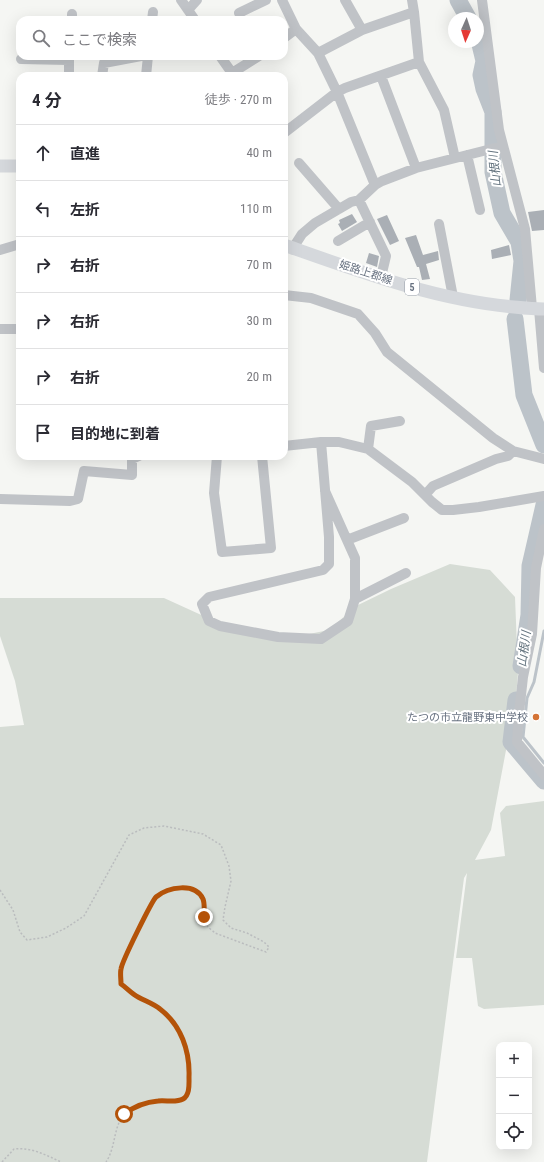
<!DOCTYPE html>
<html lang="ja">
<meta charset="utf-8">
<style>
:root{--surface:#fff;--page:#f2f2f3;--text:#2b2b33;--muted:#7c7c81;--line:#e1e1e2}
body{margin:0;font-family:"Roboto Condensed","Noto Sans JP",sans-serif;background:var(--page);color:var(--text)}
.controls{position:absolute;right:12px;bottom:12px;display:grid;overflow:hidden;border-radius:8px;box-shadow:0 4px 16px #0002}
.controls button{width:36px;height:36px;display:grid;place-items:center;padding:0;border:0;border-bottom:1px solid var(--line);background:var(--surface);color:var(--text);font:20px sans-serif}
.compass{position:absolute;left:448px;top:12px;width:36px;height:36px;border-radius:50%;background:var(--surface);box-shadow:0 4px 16px #0002;rotate:183deg}
.stop{position:absolute;width:12px;height:12px;margin:-9px;border:3px solid #b45309;border-radius:50%;background:#fff}
.stop.end{background:#b45309;border-color:#fff;box-shadow:0 1px 4px #0008}
.list{margin:0;padding:0;list-style:none}
h2{display:flex;justify-content:space-between;align-items:center;height:52px;margin:0;padding:0 16px;font-size:17px}
h2 small{font-size:13px;font-weight:400;color:var(--muted)}
.list li{display:grid;grid-template-columns:26px 1fr auto;gap:12px;align-items:center;box-sizing:border-box;height:56px;padding:0 16px;border-top:1px solid var(--line)}
.list b{display:block;font-size:15px;white-space:nowrap}
.list em{font-size:13px;font-style:normal;color:var(--muted)}
.icon{flex:none;width:22px;height:22px;fill:none;stroke:currentColor;stroke-width:2;stroke-linecap:round;stroke-linejoin:round}
.map{position:relative;flex:none;width:544px;height:1162px;overflow:hidden}
.search{position:absolute;background:var(--surface);box-shadow:0 4px 16px #0002;left:16px;top:16px;width:272px;height:44px;display:flex;align-items:center;gap:10px;box-sizing:border-box;padding:0 14px;border-radius:12px;color:var(--muted);font-size:15px}
.panel{position:absolute;background:var(--surface);box-shadow:0 4px 16px #0002;left:16px;top:72px;width:272px;height:388px;border-radius:12px}
.map>svg:first-child{display:block}
.green{fill:#d6dcd5}
.lines{fill:none;stroke-linecap:round;stroke-linejoin:round}
.stream{stroke:#bcc3c9;stroke-width:3}
.river{stroke:#bcc3c9;stroke-width:17}
.building{fill:#aaafb5}
.path{stroke:#babcbe;stroke-width:1.5;stroke-dasharray:2 2;stroke-linecap:butt}
.minor{stroke:#c0c3c7;stroke-width:10}
.major{stroke:#d5d8dc;stroke-width:13}
.route{stroke:#b45309;stroke-width:5}
.poi-dot{fill:#d47335;stroke:#fff;stroke-width:1.5}
.labels{text-anchor:middle;stroke-width:4;stroke-linejoin:round;paint-order:stroke}
.shield{fill:#fff;stroke:#959ca7;stroke-width:1}
.shield-label{font-size:10px;font-weight:bold;fill:#687281}
.street-label{font-size:11px;fill:#687281;stroke:#fff}
.poi-label{font-size:11px;fill:#687281;stroke:#fff;text-anchor:end}
.water-label{font-size:12px;font-style:italic;fill:#63737e;stroke:#fff}
</style>
<div class="map">
<svg width="544" height="1162" viewBox="0 0 544 1162">
<rect width="100%" height="100%" fill="#f5f6f3"/>
<!-- green -->
<path class="green" d="M450,564L490,570L515,597L518,673L516,697L491,830L475,860L505,856L500,813L506,806L544,801V1005L484,1009L478,1006L472,958H456L467,873L464,878L427,1162H0V727L24,725L15,681L0,636V598H164L232,629L279,640L329,630L356,606L391,589Z"/>
<g class="lines">
<!-- stream -->
<path class="stream" d="M544,631L534,682L527,698L523,737L544,763"/>
<!-- river -->
<path class="river" d="M458,0L468,18
M478,36L484,61L481,75L484,89L493,112V172L502,213L519,242L522,261L518,300
M515,319L524,395L544,445
M521,666L529,615L530,566L544,505
M516,700L511,742L544,781"/>
</g>
<!-- building -->
<path class="building" d="M544,210V230L532,231L528,212Z
M352,214L357,222L342,231L338,224L340,223L339,220Z
M387,215L399,241L390,245L377,219Z
M416,235L423,255L438,251L439,260L426,264L430,279L422,280L419,267H417L405,238Z
M509,245L511,255L492,259L491,250Z
M369,253L379,256L377,267L366,263Z"/>
<g class="lines">
<!-- path -->
<path class="path" d="M0,890L13,910L20,932L27,940L47,937L66,928L84,916L129,835L144,828L164,826L203,834L221,845L229,866L231,881L225,907L223,920L231,928L247,933L264,942L269,947L266,952L215,933C213,931 210,929 208,927C201,917 208,897 196,891C185,885 165,888 156,897C151,902 122,961 121,969C120,973 121,979 121,984C127,988 132,993 138,997C145,1001 153,1004 160,1009C182,1025 190,1052 189,1078C189,1086 189,1096 181,1099C175,1102 167,1101 160,1101C148,1101 132,1105 124,1114C113,1128 116,1147 106,1162
M2,1162L14,1149C31,1147 46,1155 61,1162"/>
<!-- minor -->
<path class="minor" d="M181,0L195,20
M282,0L296,29L318,53
M345,0L362,30
M412,0L414,12L419,62L444,110L455,158
M482,0L499,130L525,229L532,308
M188,10L197,0
M239,13L266,0
M72,20V14
M152,20L153,12
M284,38L296,29
M220,56L232,73L259,56
M21,59L69,60
M69,76V56
M102,76L104,63L141,56
M146,76L148,56
M381,76L416,168
M284,133L337,92L345,88L419,62
M467,155L480,210
M299,163L339,209
M375,185L337,92L318,53L362,30L414,12
M359,200L386,256L381,277
M439,224L453,297
M338,241L370,222
M293,248L302,234L315,223L351,202L359,200L375,185L382,181L416,168L503,146
M0,250L20,244
M284,295L311,298L358,314L375,333L387,352L493,438L513,451L544,459
M539,309L544,368
M0,329H20
M321,442L329,537V564L323,570L209,597L202,604L209,621L220,626L278,637L321,639L348,621L355,599V558L325,491
M284,446L321,442H339L368,449L412,482L432,502L442,510H453L479,507L544,496
M368,449L371,426L400,421
M217,456L214,493L222,552L271,548L262,456
M425,495L433,486L496,459L508,456L513,451
M0,499L70,501L78,499L84,471L132,475V459L139,456
M544,529L536,568L532,634L523,677L519,713L517,742L544,775
M347,540L404,518
M355,599L406,573"/>
<!-- major -->
<path class="major" d="M0,166H20
M284,245C358,271 435,300 514,307C524,308 534,309 544,309"/>
</g>
<g class="lines">
<!-- route -->
<path class="route" d="M124,1114C135,1106 145,1102 158,1101C166,1100 176,1103 183,1099C190,1095 189,1084 189,1077C190,1051 181,1025 160,1009C154,1004 145,1001 138,997C132,994 127,988 121,984C121,979 120,973 121,969C122,961 152,901 156,897C168,887 195,882 203,899C205,904 204,912 204,917"/>
</g>
<!-- markers -->
<circle class="poi-dot" cx="536" cy="717" r="4"/>
<g class="labels">
<!-- shield labels -->
<rect class="shield" x="405" y="279" width="14" height="16" rx="3"/>
<g class="shield-label">
<text x="412" y="291">5</text>
</g>
<!-- street labels -->
<g class="street-label">
<text transform="translate(366 272) rotate(18)" y="4">姫路上郡線</text>
</g>
<!-- poi labels -->
<g class="poi-label">
<text x="528" y="721">たつの市立龍野東中学校</text>
</g>
<!-- water labels -->
<g class="water-label">
<text transform="translate(495 169) rotate(-96)" y="4">山根川</text>
<text transform="translate(524 649) rotate(-82)" y="4">山根川</text>
</g>
</g>
</svg>
<div class="controls">
<button>+</button>
<button>−</button>
<button><svg class="icon" aria-label="locate" viewBox="0 0 24 24"><circle cx="12" cy="12" r="6"/><path d="M12 2v4M12 18v4M2 12h4M18 12h4"/></svg></button>
</div>
<svg class="compass" viewBox="-18 -18 36 36"><path d="M0-13l5 13h-10z" fill="#e53935"/><path d="M0 13l5-13h-10z" fill="#7c7c81"/></svg>
<div class="stop" style="left:124px;top:1114px"></div>
<div class="stop end" style="left:204px;top:917px"></div>
<div class="search"><svg class="icon" aria-label="search" viewBox="0 0 24 24"><circle cx="10" cy="10" r="6"/><path d="M15 15l6 6"/></svg>ここで検索</div>
<section class="panel">
<h2>4 分<small>徒歩 · 270 m</small></h2>
<ul class="list">
<li><svg class="icon" aria-label="ahead" viewBox="0 0 24 24"><path d="M12 20V5M6 11l6-6 6 6"/></svg><div><b>直進</b></div><em>40 m</em></li>
<li><svg class="icon" aria-label="left" viewBox="0 0 24 24"><path d="M17 20v-9H6M10 6l-5 5 5 5"/></svg><div><b>左折</b></div><em>110 m</em></li>
<li><svg class="icon" aria-label="right" viewBox="0 0 24 24"><path d="M7 20v-9h11M14 6l5 5-5 5"/></svg><div><b>右折</b></div><em>70 m</em></li>
<li><svg class="icon" aria-label="right" viewBox="0 0 24 24"><path d="M7 20v-9h11M14 6l5 5-5 5"/></svg><div><b>右折</b></div><em>30 m</em></li>
<li><svg class="icon" aria-label="right" viewBox="0 0 24 24"><path d="M7 20v-9h11M14 6l5 5-5 5"/></svg><div><b>右折</b></div><em>20 m</em></li>
<li><svg class="icon" aria-label="arrive" viewBox="0 0 24 24"><path d="M6 21V4h12l-3 4 3 4H6"/></svg><div><b>目的地に到着</b></div></li>
</ul>
</section>
</div>
